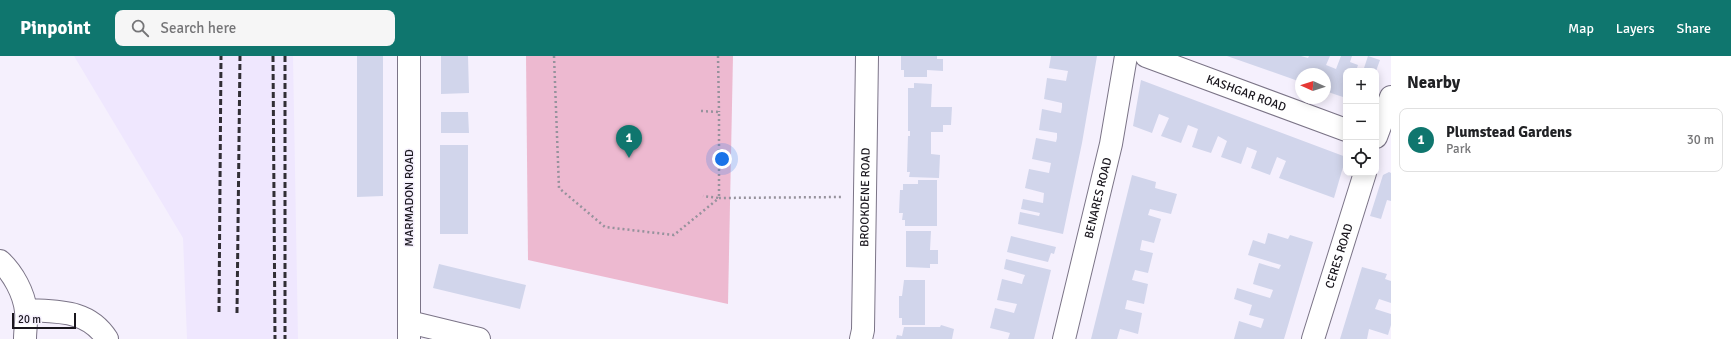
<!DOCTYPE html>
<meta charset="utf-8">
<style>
:root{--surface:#fff;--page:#f6f6f6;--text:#202124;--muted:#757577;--line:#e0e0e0;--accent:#0f766e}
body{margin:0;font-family:Signika,sans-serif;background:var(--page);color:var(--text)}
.controls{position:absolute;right:12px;top:12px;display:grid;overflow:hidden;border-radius:8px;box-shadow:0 2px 10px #0003}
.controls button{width:36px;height:36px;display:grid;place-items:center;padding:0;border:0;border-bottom:1px solid var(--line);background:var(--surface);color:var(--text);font:20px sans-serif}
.compass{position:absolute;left:1295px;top:12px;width:36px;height:36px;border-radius:50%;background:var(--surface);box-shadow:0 2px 10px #0003;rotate:273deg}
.scale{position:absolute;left:12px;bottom:10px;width:64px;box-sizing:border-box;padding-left:4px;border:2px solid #19161d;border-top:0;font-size:11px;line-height:14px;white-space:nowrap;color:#19161d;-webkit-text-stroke:3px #f5f0fd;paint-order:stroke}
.you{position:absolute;left:722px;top:103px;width:14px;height:14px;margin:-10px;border:3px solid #fff;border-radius:50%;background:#1a73e8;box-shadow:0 0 0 6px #1a73e833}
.badge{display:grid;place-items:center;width:26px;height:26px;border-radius:50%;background:var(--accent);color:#fff;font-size:13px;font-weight:700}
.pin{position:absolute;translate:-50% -33px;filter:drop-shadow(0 1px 2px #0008)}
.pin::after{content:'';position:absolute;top:21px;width:14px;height:12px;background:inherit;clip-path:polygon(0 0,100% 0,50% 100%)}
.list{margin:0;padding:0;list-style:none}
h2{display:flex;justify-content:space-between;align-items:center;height:52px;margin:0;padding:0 16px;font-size:17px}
h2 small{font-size:13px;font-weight:400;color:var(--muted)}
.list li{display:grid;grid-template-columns:26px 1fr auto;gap:12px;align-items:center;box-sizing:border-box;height:64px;margin:0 8px 8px;padding:0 8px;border:1px solid var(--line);border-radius:8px}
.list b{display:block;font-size:15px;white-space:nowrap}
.list p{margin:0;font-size:13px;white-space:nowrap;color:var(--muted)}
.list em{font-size:13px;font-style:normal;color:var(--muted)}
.icon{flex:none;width:22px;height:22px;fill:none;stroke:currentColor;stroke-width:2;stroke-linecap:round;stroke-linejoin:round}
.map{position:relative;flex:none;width:1391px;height:283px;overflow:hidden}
header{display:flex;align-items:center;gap:24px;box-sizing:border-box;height:56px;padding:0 20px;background:var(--accent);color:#fff}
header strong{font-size:19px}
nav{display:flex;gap:22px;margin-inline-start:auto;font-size:14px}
.search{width:280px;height:36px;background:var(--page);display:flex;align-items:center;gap:10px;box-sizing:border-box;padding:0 14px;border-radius:8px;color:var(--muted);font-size:15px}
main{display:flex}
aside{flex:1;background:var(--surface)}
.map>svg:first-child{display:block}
.built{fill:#efe7fe}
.green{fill:#edb9d0}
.building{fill:#d1d5eb}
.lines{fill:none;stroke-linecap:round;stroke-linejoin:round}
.minor-casing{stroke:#7b7487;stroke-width:24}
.path{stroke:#96929c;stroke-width:2.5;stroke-dasharray:2 3;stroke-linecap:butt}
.minor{stroke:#fff;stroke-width:22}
.rail{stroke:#312e35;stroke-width:3;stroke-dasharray:6 3;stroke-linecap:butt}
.labels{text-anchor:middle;stroke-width:3;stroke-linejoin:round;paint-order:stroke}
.street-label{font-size:12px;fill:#19161d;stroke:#f5f0fd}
</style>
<header>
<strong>Pinpoint</strong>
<div class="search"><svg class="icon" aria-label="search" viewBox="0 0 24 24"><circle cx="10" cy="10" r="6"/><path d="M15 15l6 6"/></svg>Search here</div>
<nav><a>Map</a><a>Layers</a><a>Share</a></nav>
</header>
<main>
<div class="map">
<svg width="1391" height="283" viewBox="0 0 1391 283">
<rect width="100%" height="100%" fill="#f5f0fd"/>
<!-- built -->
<path class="built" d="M74,0H293L298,283H187L183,182Z"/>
<!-- green -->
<path class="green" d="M526,0H733L728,248L528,204Z"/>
<!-- building -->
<path class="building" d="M357,0H383V140L357,141Z
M441,0H468L469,37L441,38Z
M901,0H937V3H943V15L927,14V21H904V14H901Z
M1051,0H1097L1082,87L1063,178L1018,168L1020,156L1039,160L1040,157L1021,153L1023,143L1043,147L1044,137L1025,132L1029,113L1049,117L1051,107L1032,103L1036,82L1056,86L1057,82V77L1039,74L1042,53L1061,57L1062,51V47L1044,43L1047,22L1066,25L1068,15L1049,12Z
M1227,0H1301L1308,2L1309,0H1330L1326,9L1336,13L1341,0H1352L1350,6L1358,9L1356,15H1346V42L1325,35V18H1301V26Z
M1368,0L1380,4L1376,15H1363Z
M1141,24L1346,101L1334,142L1279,122L1286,105L1277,101L1270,119L1251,112L1257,95L1247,91L1241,108L1221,101L1227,85L1218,80L1211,97L1192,91L1198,73L1188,69L1181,87L1161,80L1169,62L1159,58L1152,77L1133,70Z
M914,27L932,28L931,51H952L951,69H943V76H931V98L940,99L939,122L909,121L910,116H907L908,80H910V75H908V32H914Z
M441,56H468L469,77H441Z
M440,89H468V178H440Z
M1389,116L1391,117V145L1387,144L1381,163L1370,160L1383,119Z
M1132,119L1156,126L1155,132L1177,138L1171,158L1150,153L1148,159L1161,163L1154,187L1142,184L1140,194L1153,197L1148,217L1135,214L1132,224L1148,228L1144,248L1127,244L1125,253L1142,257L1138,278L1120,273L1117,283H1091Z
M918,124H937V170H905V164H902L903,157H899L900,134H903V128H918Z
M906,175H931L930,194H938V208H930V212L906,211Z
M1268,177L1288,183L1290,179L1313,186L1284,283H1234L1239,265L1261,272L1264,263L1249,259L1252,249L1234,243L1237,232L1270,242L1273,234L1253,228L1256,217L1259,207L1279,213L1281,209L1248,199L1253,184L1265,188Z
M1011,180L1056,191L1054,198L1051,197L1048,206L1007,196Z
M1006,203L1051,214L1034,283H1008L1010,277L990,272L995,252L1014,257L1017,248L997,244L1002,223L1022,228L1023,224L1025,219L1004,213Z
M439,208L526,229L520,253L433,232Z
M1362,211L1387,218L1385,223L1391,225V247L1379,243L1375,253L1391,258V269L1388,279L1369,273L1367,283H1340Z
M904,224H925V269H902V262H899V240H902Z
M941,269L954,273L952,283H896L897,279L902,280L904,271H940Z"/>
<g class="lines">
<!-- minor casing -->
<g class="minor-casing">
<g id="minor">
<path id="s1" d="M1146,0L1346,74"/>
<path d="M1376,81L1391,41"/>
<path d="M0,205C13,217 24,237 26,255C27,264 25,274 25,283"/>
<path d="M26,254C57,256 88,253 107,283"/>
<path d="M409,266L479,283"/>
<path d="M409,283V0"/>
<path id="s2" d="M861,283L863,274L867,0"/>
<path id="s3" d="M1064,283L1111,88L1126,0"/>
<path id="s4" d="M1313,283L1365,117"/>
</g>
</g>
<!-- path -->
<path class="path" d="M554,0L559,132L605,171L674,179L719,142L843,141
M718,0L719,56
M701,55L719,56V142L703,140"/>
<!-- minor -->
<use href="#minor" class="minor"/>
<!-- rail -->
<path class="rail" d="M273,0L275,283
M285,0V283
M219,256L221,0
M237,257L240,0"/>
</g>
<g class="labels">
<!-- street labels -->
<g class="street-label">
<text dy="4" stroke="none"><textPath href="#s1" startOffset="107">KASHGAR ROAD</textPath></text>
<text transform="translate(409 142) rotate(-90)" y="4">MARMADON ROAD</text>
<text dy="4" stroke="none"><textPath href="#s2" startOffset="142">BROOKDENE ROAD</textPath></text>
<text dy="4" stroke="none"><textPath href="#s3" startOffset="145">BENARES ROAD</textPath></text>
<text dy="4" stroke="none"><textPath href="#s4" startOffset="87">CERES ROAD</textPath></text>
</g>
</g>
</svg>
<div class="controls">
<button>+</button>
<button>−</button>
<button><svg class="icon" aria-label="locate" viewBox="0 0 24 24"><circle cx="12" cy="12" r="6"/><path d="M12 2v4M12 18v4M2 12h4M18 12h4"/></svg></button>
</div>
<svg class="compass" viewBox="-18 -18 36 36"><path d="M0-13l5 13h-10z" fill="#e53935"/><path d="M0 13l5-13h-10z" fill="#757577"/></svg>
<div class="scale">20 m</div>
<div class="you"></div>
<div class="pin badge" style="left:629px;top:102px">1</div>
</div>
<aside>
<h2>Nearby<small></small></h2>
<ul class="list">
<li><span class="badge">1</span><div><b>Plumstead Gardens</b><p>Park</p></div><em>30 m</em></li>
</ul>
</aside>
</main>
